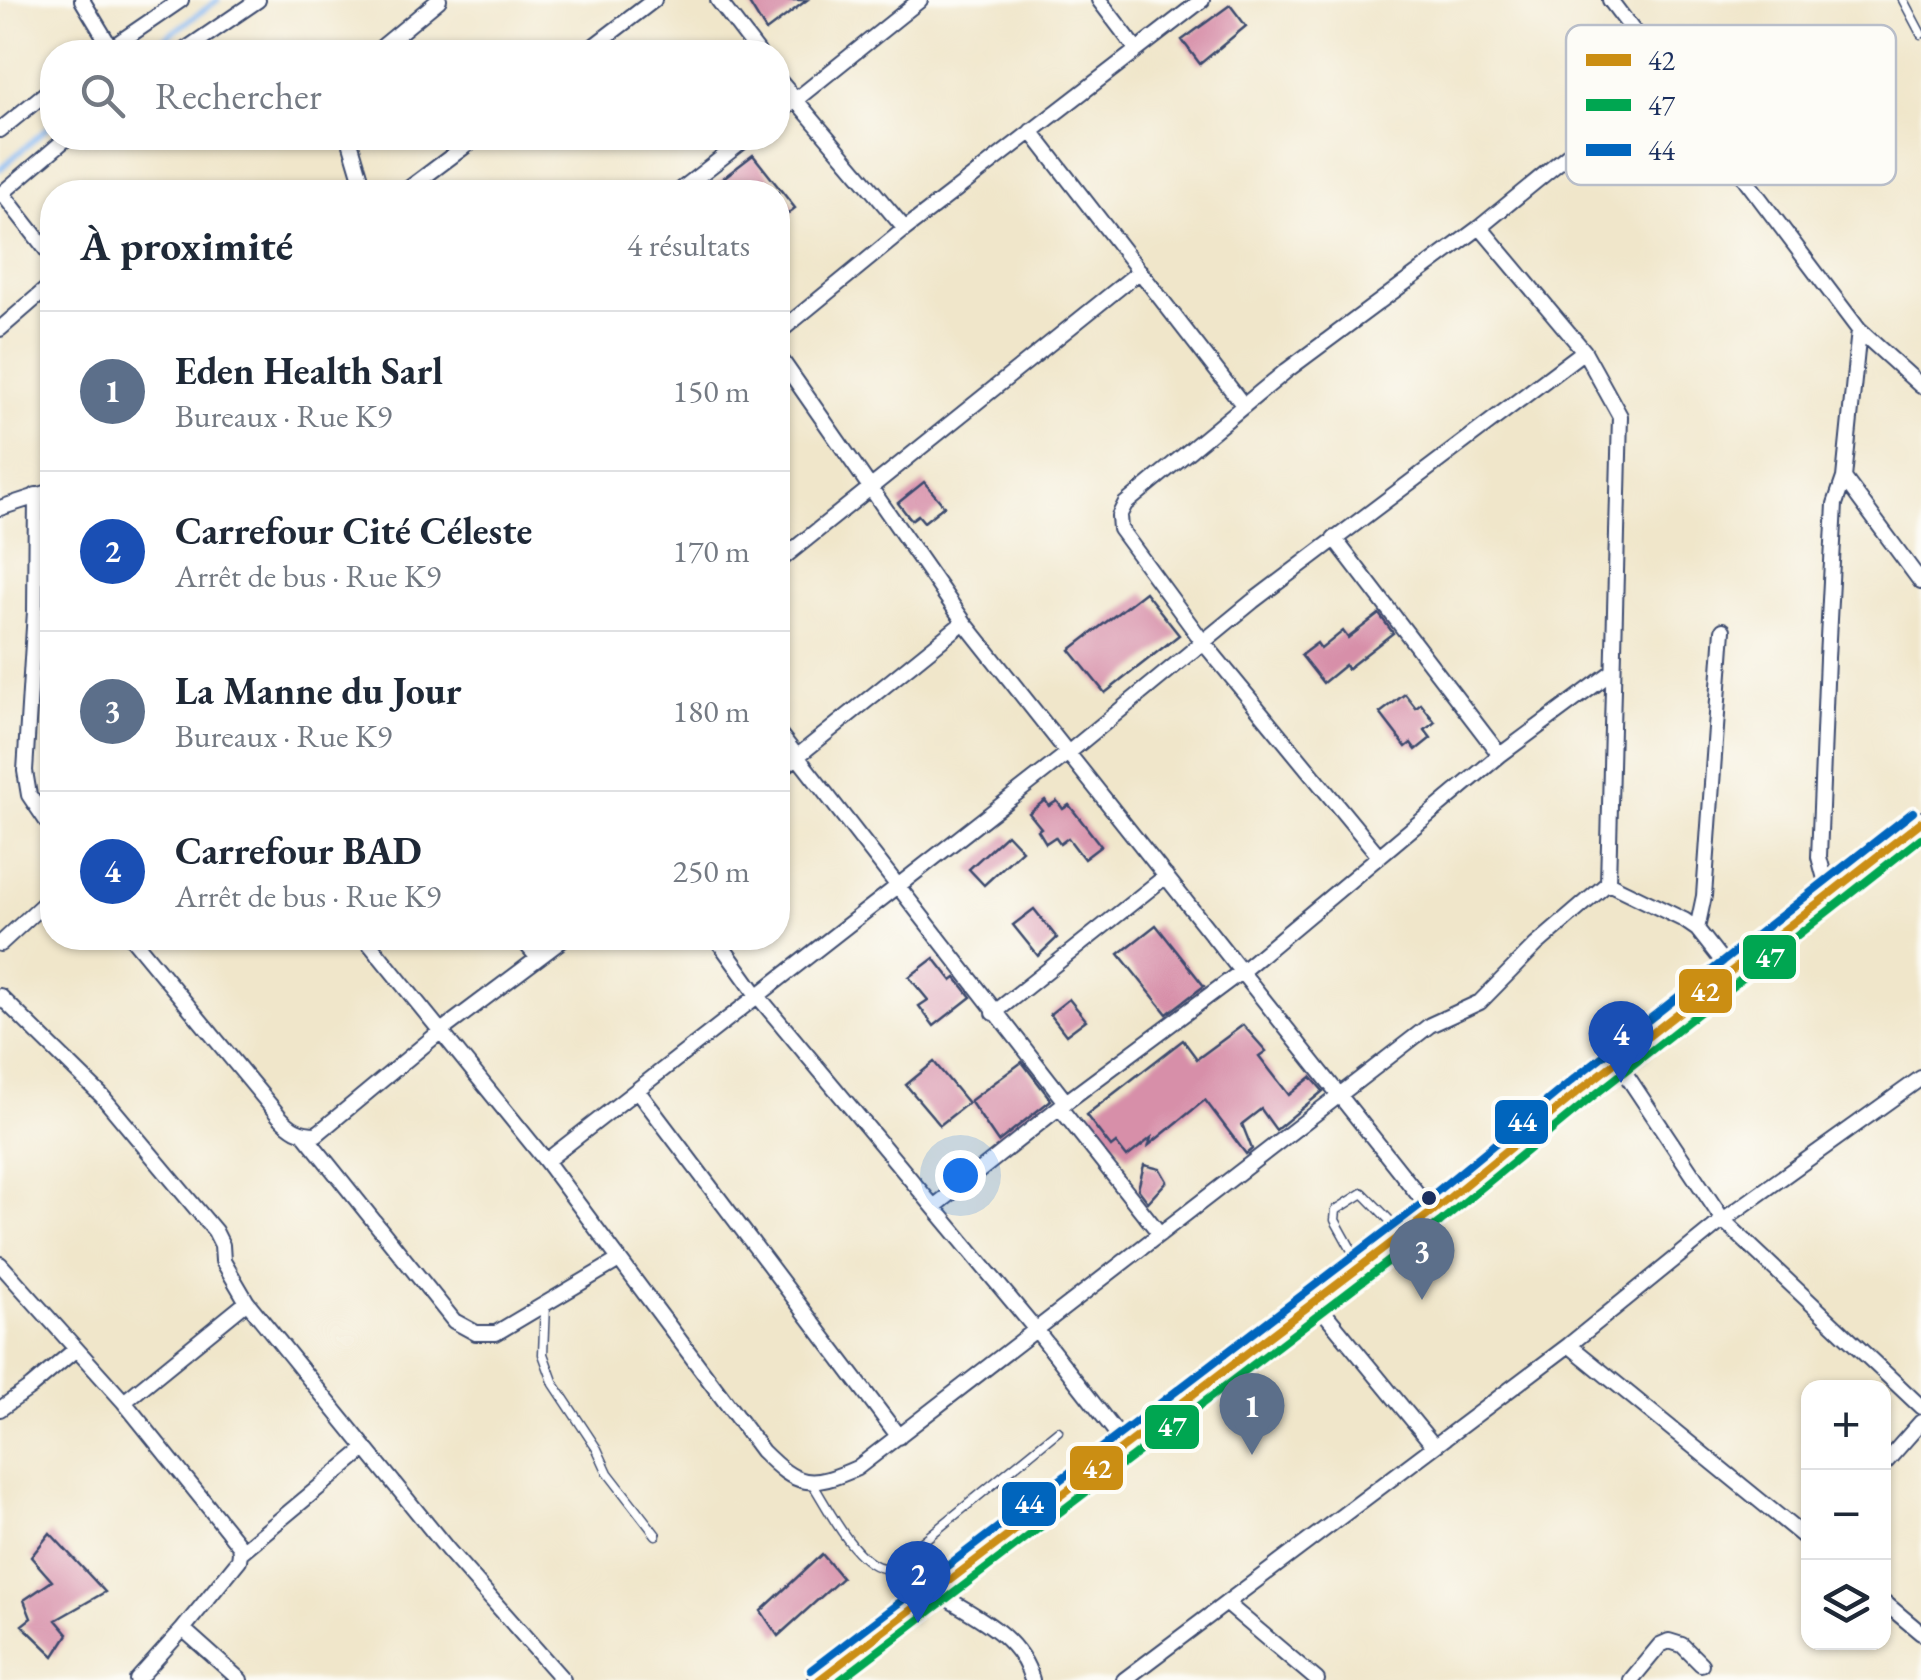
<!DOCTYPE html>
<html lang="fr">
<meta charset="utf-8">
<style>
:root{--surface:#fff;--page:#f6f6f7;--text:#1f2937;--muted:#747a83;--line:#e0e1e3;--accent:#db2777}
body{margin:0;font-family:"EB Garamond",serif;background:var(--page);color:var(--text)}
.controls{position:absolute;right:30px;bottom:30px;display:grid;overflow:hidden;border-radius:20px;box-shadow:0 2px 8px #0004}
.controls button{width:90px;height:90px;display:grid;place-items:center;padding:0;border:0;border-bottom:2px solid var(--line);background:var(--surface);color:var(--text);font:50px sans-serif}
.you{position:absolute;left:960px;top:1175px;width:35px;height:35px;margin:-25px;border:8px solid #fff;border-radius:50%;background:#1a73e8;box-shadow:0 0 0 15px #1a73e833}
.badge{display:grid;place-items:center;width:65px;height:65px;border-radius:50%;background:var(--accent);color:#fff;font-size:32px;font-weight:700}
.pin{position:absolute;translate:-50% -82px;filter:drop-shadow(0 2px 5px #0008)}
.pin::after{content:'';position:absolute;top:52px;width:35px;height:30px;background:inherit;clip-path:polygon(0 0,100% 0,50% 100%)}
.list{margin:0;padding:0;list-style:none}
h2{display:flex;justify-content:space-between;align-items:center;height:130px;margin:0;padding:0 40px;font-size:42px}
h2 small{font-size:32px;font-weight:400;color:var(--muted)}
.list li{display:grid;grid-template-columns:65px 1fr auto;gap:30px;align-items:center;box-sizing:border-box;height:160px;padding:0 40px;border-top:2px solid var(--line)}
.list b{display:block;font-size:38px;white-space:nowrap}
.list p{margin:0;font-size:32px;white-space:nowrap;color:var(--muted)}
.list em{font-size:32px;font-style:normal;color:var(--muted)}
.icon{flex:none;width:55px;height:55px;fill:none;stroke:currentColor;stroke-width:2;stroke-linecap:round;stroke-linejoin:round}
.map{position:relative;flex:none;width:1921px;height:1680px;overflow:hidden}
.search{position:absolute;background:var(--surface);box-shadow:0 2px 8px #0004;left:40px;top:40px;width:750px;height:110px;display:flex;align-items:center;gap:25px;box-sizing:border-box;padding:0 35px;border-radius:40px;color:var(--muted);font-size:38px}
.panel{position:absolute;background:var(--surface);box-shadow:0 2px 8px #0004;left:40px;top:180px;width:750px;height:770px;border-radius:40px}
.map>svg:first-child{display:block}
.lines{fill:none;stroke-linecap:round;stroke-linejoin:round}
.stream{stroke:#86baf4;stroke-width:5}
.building{fill:#d78fa9}
.lane-casing{stroke:#3b4a6e;stroke-width:11}
.street-casing{stroke:#3b4a6e;stroke-width:18}
.secondary-casing{stroke:#3b4a6e;stroke-width:24}
.lane{stroke:#fff;stroke-width:8}
.street{stroke:#fff;stroke-width:14}
.secondary{stroke:#fff;stroke-width:20}
.bus-1-casing{stroke:#fdfcf7;stroke-width:15}
.bus-2-casing{stroke:#fdfcf7;stroke-width:15}
.bus-3-casing{stroke:#fdfcf7;stroke-width:15}
.bus-1{stroke:#cb8e13;stroke-width:8}
.bus-2{stroke:#00a651;stroke-width:8}
.bus-3{stroke:#0065bd;stroke-width:8}
.bus-dot{fill:#1b2f5e;stroke:#fdfcf7;stroke-width:4}
.key{fill:#fdfcf7;stroke:#b9bec9;stroke-width:2.5}
.key-label{font-size:28px;fill:#1b2f5e}
.line-badge{stroke:#fdfcf7;stroke-width:4}
.badge-label{font-size:28px;text-anchor:middle;font-weight:bold;fill:#fff}
</style>
<div class="map">
<svg width="1921" height="1680" viewBox="0 0 1921 1680">
<rect width="100%" height="100%" fill="#fdfcf7"/>
<filter id="ink" filterUnits="userSpaceOnUse"><feTurbulence type="fractalNoise" baseFrequency=".01" numOctaves="2"/><feDisplacementMap in="SourceGraphic" scale="20" xChannelSelector="R" yChannelSelector="G"/><feConvolveMatrix kernelMatrix="1 2 1 2 8 2 1 2 1" color-interpolation-filters="sRGB"/></filter>
<filter id="wash" filterUnits="userSpaceOnUse"><feTurbulence type="fractalNoise" baseFrequency=".0048" numOctaves="4" result="noise"/><feDisplacementMap in="SourceGraphic" scale="40" xChannelSelector="R" yChannelSelector="G"/><feGaussianBlur stdDeviation="2.25" result="paint"/><feColorMatrix in="noise" values="0 0 0 0 0 0 0 0 0 0 0 0 0 0 0 0 0 1.4 0 .05"/><feComposite in="paint" operator="in"/></filter>
<g filter="url(#wash)">
<rect width="100%" height="100%" fill="#f0e6ca"/>
<g class="lines">
<!-- stream -->
<path class="stream" d="M145,52L218,0
M0,169L52,124"/>
</g>
<g id="blocks">
<!-- building -->
<path class="building" d="M747,0H807L766,31Z
M1230,5L1246,26L1200,64L1182,40Z
M753,155L795,208L778,221V192H705Z
M924,482L944,506L924,522L918,515L911,520L898,503Z
M1145,592L1179,635L1105,693L1070,650Z
M1379,614L1393,633L1347,669L1345,665L1323,683L1301,655L1317,643L1321,649L1343,631L1348,638Z
M1405,694L1416,708L1421,704L1435,722L1425,730L1431,738L1416,750L1411,743L1406,747L1380,713Z
M1045,800L1049,806L1057,801L1063,809L1069,805L1101,846L1084,859L1068,838L1060,844L1055,837L1046,843L1038,830L1041,828L1029,813Z
M1007,834L1022,850L984,885L969,869Z
M1034,909L1057,938L1038,956L1013,925Z
M1156,925L1204,986L1167,1014L1119,954Z
M934,958L952,981L956,978L971,997L934,1026L919,1006L928,1000L909,977Z
M1069,999L1086,1020L1066,1035L1050,1014Z
M1243,1025L1266,1051L1259,1056L1289,1095L1311,1077L1323,1091L1276,1130L1261,1109L1242,1124L1252,1149L1246,1154L1205,1100L1149,1145L1151,1138L1127,1157L1116,1143L1111,1147L1086,1115L1183,1040L1197,1059Z
M934,1062L968,1103L940,1125L906,1085Z
M1022,1062L1051,1100L998,1142L970,1101Z
M1144,1165L1160,1169L1167,1181L1148,1202L1138,1189Z
M50,1533L105,1592L56,1620L68,1634L54,1656L22,1625L31,1618L24,1600L52,1581L31,1557Z
M822,1554L842,1578L778,1636L761,1611Z"/>
</g>
</g>
<g filter="url(#ink)">
<use href="#blocks" fill-opacity="0" stroke="#3b4a6e" stroke-width="2.5"/>
<g class="lines">
<!-- lane casing -->
<g class="lane-casing">
<path id="lane" d="M1903,0L1921,34
M1360,1265L1335,1220L1336,1210L1363,1193L1402,1233
M545,1304L543,1354L554,1384L597,1449L608,1473L656,1535
M812,1483C827,1506 859,1573 890,1568L1058,1431"/>
</g>
<!-- street casing -->
<g class="street-casing">
<path id="street" d="M82,0L111,48
M718,0L758,52
M1099,0L1137,50
M1610,0L1859,330L1921,386
M105,52L181,0
M182,52L258,0
M376,52L439,0
M586,52L654,0
M778,79L905,229
M778,114L920,0
M0,130L52,88
M1031,131L1244,406
M349,138L365,192
M404,192L476,138
M678,192L747,138
M2,193L52,257
M0,195L67,138
M0,329L52,284
M778,333L905,229L1202,0
M778,355L964,622L1432,1212
M1844,478L1921,582
M36,495L35,611L25,771L29,795L52,829
M0,508L52,491
M1334,538L1500,755
M778,562L1140,271
M778,732L1066,1102
M778,772L964,622
M1379,856L1203,642L1120,529L1119,516L1125,504L1286,371L1480,227L1618,114L1668,79
M1608,883L1684,920L1697,929L1730,971
M1829,894L1819,857L1827,658L1835,504L1844,478L1859,330
M1697,929L1704,896L1723,630
M132,938L279,1116C291,1129 299,1134 317,1134L441,1031L565,938
M365,938L546,1161L762,1451C798,1487 810,1489 857,1468L1430,1025L1480,1002L1536,945L1608,883L1620,416L1584,351L1480,227
M521,938L538,958
M716,938L757,995L1037,1331L1125,1444
M0,944L52,896
M0,996L102,1096L215,1231L222,1245L223,1261L247,1302L448,1550L563,1680
M994,1013L1166,876
M1617,1061L1723,1220L1921,1407
M637,1090L899,1437
M1060,1108L1160,1234
M304,1134L454,1321L476,1333H496L619,1260
M546,1161L1068,753L1253,601L1584,351
M935,1206L1066,1102L1242,971L1500,755L1612,672
M0,1264L124,1402L239,1545L240,1553
M1314,1300L1434,1446
M1569,1345L1808,1540
M124,1402L247,1302
M0,1409L31,1387L76,1349
M1884,1464L1921,1422
M933,1590C972,1615 1019,1633 1032,1680
M1884,1602L1921,1633
M1226,1603L1317,1680
M137,1680L183,1629
M240,1680L183,1629L239,1560L240,1553L365,1449
M1124,1680L1569,1345L1723,1220L1921,1078
M1631,1680L1660,1645L1669,1641L1682,1645L1701,1664"/>
</g>
<!-- secondary casing -->
<g class="secondary-casing">
<path id="secondary" d="M819,1680L1432,1212L1584,1087L1921,822"/>
</g>
<!-- lane -->
<use href="#lane" class="lane"/>
<!-- street -->
<use href="#street" class="street"/>
<!-- secondary -->
<use href="#secondary" class="secondary"/>
<!-- bus-1 casing -->
<g class="bus-1-casing">
<path id="bus-1" d="M819,1680L1432,1212L1584,1087L1921,822"/>
</g>
<!-- bus-2 casing -->
<g class="bus-2-casing">
<path id="bus-2" d="M840,1680L1440,1222L1592,1097L1921,838"/>
</g>
<!-- bus-3 casing -->
<g class="bus-3-casing">
<path id="bus-3" d="M811,1670L1424,1202L1576,1077L1913,812"/>
</g>
<!-- bus-1 -->
<use href="#bus-1" class="bus-1"/>
<!-- bus-2 -->
<use href="#bus-2" class="bus-2"/>
<!-- bus-3 -->
<use href="#bus-3" class="bus-3"/>
</g>
</g>
<!-- markers -->
<circle class="bus-dot" cx="1429" cy="1198" r="9"/>
<!-- legend -->
<rect x="1566" y="25" width="330" height="160" rx="15" class="key"/>
<rect x="1586" y="54" width="45" height="12" fill="#cb8e13"/>
<rect x="1586" y="99" width="45" height="12" fill="#00a651"/>
<rect x="1586" y="144" width="45" height="12" fill="#0065bd"/>
<g class="key-label">
<text x="1648" y="70">42</text>
<text x="1648" y="115">47</text>
<text x="1648" y="160">44</text>
</g>
<g class="line-badge">
<rect x="1741" y="933" width="57" height="48" rx="10" fill="#00a651"/>
<rect x="1677" y="967" width="57" height="48" rx="10" fill="#cb8e13"/>
<rect x="1493" y="1098" width="57" height="48" rx="10" fill="#0065bd"/>
<rect x="1143" y="1403" width="58" height="48" rx="10" fill="#00a651"/>
<rect x="1068" y="1444" width="57" height="48" rx="10" fill="#cb8e13"/>
<rect x="1000" y="1480" width="58" height="48" rx="10" fill="#0065bd"/>
</g>
<g class="badge-label">
<text x="1770" y="967">47</text>
<text x="1705" y="1001">42</text>
<text x="1522" y="1131">44</text>
<text x="1172" y="1436">47</text>
<text x="1097" y="1478">42</text>
<text x="1029" y="1513">44</text>
</g>
</svg>
<div class="controls">
<button>+</button>
<button>−</button>
<button><svg class="icon" aria-label="layers" viewBox="0 0 24 24"><path d="M12 4l9 5-9 5-9-5zM3 14l9 5 9-5"/></svg></button>
</div>
<div class="you"></div>
<div class="pin badge" style="left:1252px;top:1455px;background:#5c6f8a">1</div>
<div class="pin badge" style="left:918px;top:1623px;background:#1a4fb4">2</div>
<div class="pin badge" style="left:1422px;top:1300px;background:#5c6f8a">3</div>
<div class="pin badge" style="left:1621px;top:1083px;background:#1a4fb4">4</div>
<div class="search"><svg class="icon" aria-label="search" viewBox="0 0 24 24"><circle cx="10" cy="10" r="6"/><path d="M15 15l6 6"/></svg>Rechercher</div>
<section class="panel">
<h2>À proximité<small>4 résultats</small></h2>
<ul class="list">
<li><span class="badge" style="background:#5c6f8a">1</span><div><b>Eden Health Sarl</b><p>Bureaux · Rue K9</p></div><em>150 m</em></li>
<li><span class="badge" style="background:#1a4fb4">2</span><div><b>Carrefour Cité Céleste</b><p>Arrêt de bus · Rue K9</p></div><em>170 m</em></li>
<li><span class="badge" style="background:#5c6f8a">3</span><div><b>La Manne du Jour</b><p>Bureaux · Rue K9</p></div><em>180 m</em></li>
<li><span class="badge" style="background:#1a4fb4">4</span><div><b>Carrefour BAD</b><p>Arrêt de bus · Rue K9</p></div><em>250 m</em></li>
</ul>
</section>
</div>
